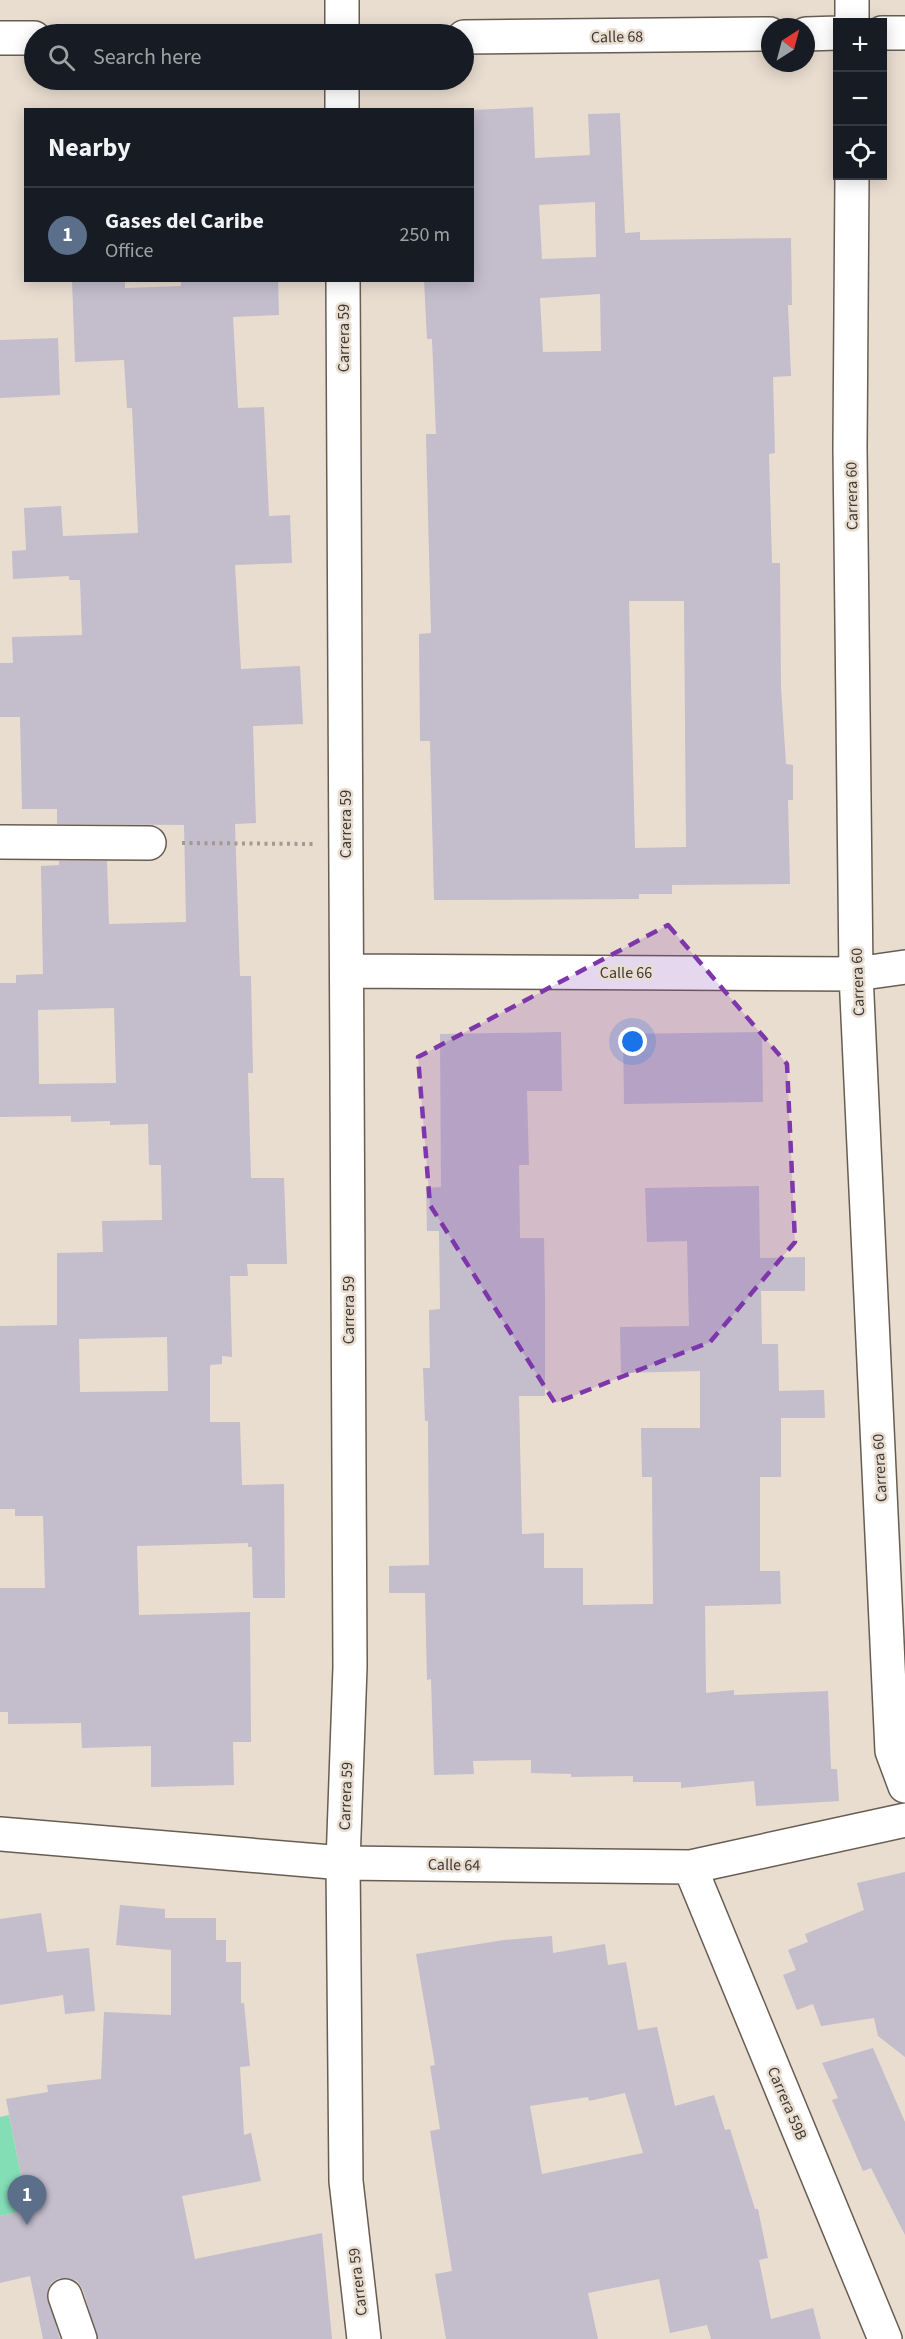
<!DOCTYPE html>
<meta charset="utf-8">
<style>
:root{--surface:#171b24;--page:#20242c;--text:#f1f3f6;--muted:#9ea1a6;--line:#363941;--accent:#d93025}
body{margin:0;font-family:"Source Sans 3",sans-serif;background:var(--page);color:var(--text)}
.controls{position:absolute;right:18px;top:18px;display:grid;overflow:hidden;border-radius:0px;box-shadow:0 3px 15px #0003}
.controls button{width:54px;height:54px;display:grid;place-items:center;padding:0;border:0;border-bottom:2px solid var(--line);background:var(--surface);color:var(--text);font:30px sans-serif}
.compass{position:absolute;left:761px;top:18px;width:54px;height:54px;border-radius:50%;background:var(--surface);box-shadow:0 3px 15px #0003;rotate:36deg}
.you{position:absolute;left:633px;top:1042px;width:21px;height:21px;margin:-15px;border:4px solid #fff;border-radius:50%;background:#1a73e8;box-shadow:0 0 0 9px #1a73e833}
.badge{display:grid;place-items:center;width:39px;height:39px;border-radius:50%;background:var(--accent);color:#fff;font-size:20px;font-weight:700}
.pin{position:absolute;translate:-50% -50px;filter:drop-shadow(0 2px 3px #0008)}
.pin::after{content:'';position:absolute;top:32px;width:21px;height:18px;background:inherit;clip-path:polygon(0 0,100% 0,50% 100%)}
.list{margin:0;padding:0;list-style:none}
h2{display:flex;justify-content:space-between;align-items:center;height:78px;margin:0;padding:0 24px;font-size:26px}
h2 small{font-size:20px;font-weight:400;color:var(--muted)}
.list li{display:grid;grid-template-columns:39px 1fr auto;gap:18px;align-items:center;box-sizing:border-box;height:96px;padding:0 24px;border-top:2px solid var(--line)}
.list b{display:block;font-size:22px;white-space:nowrap}
.list p{margin:0;font-size:20px;white-space:nowrap;color:var(--muted)}
.list em{font-size:20px;font-style:normal;color:var(--muted)}
.icon{flex:none;width:33px;height:33px;fill:none;stroke:currentColor;stroke-width:2;stroke-linecap:round;stroke-linejoin:round}
.map{position:relative;flex:none;width:905px;height:2339px;overflow:hidden}
.search{position:absolute;background:var(--surface);box-shadow:0 3px 15px #0003;left:24px;top:24px;width:450px;height:66px;display:flex;align-items:center;gap:15px;box-sizing:border-box;padding:0 21px;border-radius:33px;color:var(--muted);font-size:22px}
.panel{position:absolute;background:var(--surface);box-shadow:0 3px 15px #0003;left:24px;top:108px;width:450px;height:174px;border-radius:0px}
.map>svg:first-child{display:block}
.green{fill:#83deb6}
.building{fill:#c3bdcc;fill-rule:evenodd}
.lines{fill:none;stroke-linecap:round;stroke-linejoin:round}
.minor-casing{stroke:#685d52;stroke-width:36}
.path{stroke:#a29990;stroke-width:4;stroke-dasharray:3 4.5;stroke-linecap:butt}
.minor{stroke:#fff;stroke-width:33}
.marked{fill:#7e37aa;fill-opacity:0.2;stroke:#7e37aa;stroke-width:4.5;stroke-dasharray:12 8;stroke-linejoin:round}
.labels{text-anchor:middle;stroke-width:5;stroke-linejoin:round;paint-order:stroke}
.street-label{font-size:16px;fill:#3f3a35;stroke:#e9ddd0}
</style>
<div class="map">
<svg width="905" height="2339" viewBox="0 0 905 2339">
<rect width="100%" height="100%" fill="#e9ddd0"/>
<!-- green -->
<path class="green" d="M9,2115L28,2210L0,2216V2117Z"/>
<!-- building -->
<path class="building" d="M533,107L535,158L590,155L588,114L620,113L625,233L640,232V240L791,238L792,305H788L791,376L773,377L775,453L769,454L772,563H780L781,688L786,764L793,765V800H788L790,884L672,885V894H639V899L434,900L430,741H420L419,634L431,633L426,434H436L432,339H427L424,280H472V110ZM595,202L596,257L542,259L539,205ZM600,294L601,351L543,352L540,298ZM629,601H684L686,847L635,848Z
M181,280H278L279,315L233,317L238,408L264,407L269,516L290,515L292,563L235,565L241,669L300,666L303,724L253,726L256,823L235,824L240,976H251L253,1073H248L251,1178H284L287,1264H247L248,1276H230L232,1357L222,1356V1364L210,1365V1422H240L242,1485L284,1484L285,1598H253L252,1547H248V1543L137,1546L139,1615L250,1612L251,1742H233L234,1785L151,1787V1746L82,1748L81,1723L8,1724V1712H0V1588H45L43,1516H15V1509H0V1326L57,1325V1253L103,1252L102,1221L162,1220L161,1165H149L148,1124L110,1125V1121L71,1122V1116L0,1117V983H16V975L43,974L41,866L59,865V861H107L109,924L186,922L184,825L57,824V809H22L20,717H0V663H13L12,637L82,635L80,580H69V576L13,579L12,551L26,550L24,508L61,506L63,536L138,533L132,408H127L124,360L75,362L72,281H125V288L181,286ZM114,1008L116,1083L39,1084L38,1010ZM167,1337L168,1391L80,1392L79,1339Z
M58,338L60,395L0,398V340Z
M561,1032L562,1091H527L529,1165H519L520,1238H544L545,1299V1396H519L522,1534L544,1533V1568H583V1605L653,1604L652,1477H642L641,1428H700V1371L621,1373L620,1327L689,1326L687,1241L647,1242L645,1188L759,1186L760,1258L805,1257V1291H761L762,1344H778L779,1391L824,1390L825,1418H781V1477H760V1571H780L781,1604L705,1606L706,1693L734,1690V1695L828,1691L831,1769H837L839,1801L756,1806L754,1781L681,1788V1782H633V1776L571,1777V1774L531,1773V1760L473,1761L474,1774L434,1775L431,1679L427,1680L425,1593H389V1566L429,1565L428,1421H425L423,1368H430L429,1310L440,1309L439,1231H427L426,1188L441,1187L440,1034Z
M762,1032L763,1102L624,1104L623,1034Z
M905,1872V2057L878,2036L874,2018L821,2026L813,2004L797,2010L783,1975L796,1970L788,1950L808,1942L805,1934L864,1910L857,1883Z
M120,1905L165,1909V1918H216V1940H226V1962H241V2003H244L250,2066L240,2067L244,2135L251,2133L261,2181L182,2196L195,2259L322,2233L332,2339H98L83,2290L77,2281L68,2278H59L51,2283L47,2293L60,2339H43L30,2276L0,2283V2216L28,2210L6,2099L48,2092L47,2085L101,2079L104,2012L171,2015V1950L116,1945Z
M41,1913L47,1952L89,1948L95,2011L65,2014L63,1995L0,2005V1919Z
M552,1936L553,1953L605,1944L608,1965L626,1962L638,2030L657,2027L675,2106L714,2095L725,2130L730,2129L755,2209H758L768,2258L759,2260L771,2319L813,2308L821,2339H711L707,2325L670,2333L659,2279L588,2293L598,2339H446L435,2274L452,2271L430,2131L440,2129L430,2066L435,2065L416,1954L504,1940ZM625,2093L643,2153L542,2174L530,2106L588,2097L589,2101Z
M873,2048L905,2122V2235L871,2168L863,2171L832,2100L838,2098L822,2063Z"/>
<g class="lines">
<!-- minor casing -->
<g class="minor-casing">
<path id="minor" d="M342,0V34
M852,22V0
M882,33H905
M806,34L838,33
M464,37L770,34
M0,38H34
M342,80V110
M852,176L850,448L856,974L892,1751L905,1786
M343,280L350,1667L343,1863L346,2181L364,2339
M0,842L149,843
M347,971L856,974L905,967
M0,1834L343,1863L690,1867L905,1820
M690,1867L885,2339
M65,2296L80,2339"/>
</g>
<!-- path -->
<path class="path" d="M182,843L313,844"/>
<!-- minor -->
<use href="#minor" class="minor"/>
</g>
<!-- marked area -->
<path class="marked" d="M668,925L787,1064L795,1242L710,1342L555,1403L430,1205L418,1057Z"/>
<g class="labels">
<!-- street labels -->
<g class="street-label">
<text transform="translate(617 36) rotate(-1)" y="6">Calle 68</text>
<text transform="translate(343 338) rotate(-90)" y="6">Carrera 59</text>
<text transform="translate(851 496) rotate(-91)" y="6">Carrera 60</text>
<text transform="translate(345 824) rotate(-90)" y="6">Carrera 59</text>
<text x="626" y="978">Calle 66</text>
<text transform="translate(857 982) rotate(-92)" y="6">Carrera 60</text>
<text transform="translate(348 1310) rotate(-90)" y="6">Carrera 59</text>
<text transform="translate(879 1468) rotate(-93)" y="6">Carrera 60</text>
<text transform="translate(345 1796) rotate(-88)" y="6">Carrera 59</text>
<text transform="translate(454 1864) rotate(1)" y="6">Calle 64</text>
<text transform="translate(788 2103) rotate(67)" y="6">Carrera 59B</text>
<text transform="translate(357 2282) rotate(-97)" y="6">Carrera 59</text>
</g>
</g>
</svg>
<div class="controls">
<button>+</button>
<button>−</button>
<button><svg class="icon" aria-label="locate" viewBox="0 0 24 24"><circle cx="12" cy="12" r="6"/><path d="M12 2v4M12 18v4M2 12h4M18 12h4"/></svg></button>
</div>
<svg class="compass" viewBox="-18 -18 36 36"><path d="M0-13l5 13h-10z" fill="#e53935"/><path d="M0 13l5-13h-10z" fill="#9ea1a6"/></svg>
<div class="you"></div>
<div class="pin badge" style="left:27px;top:2225px;background:#5c6f8a">1</div>
<div class="search"><svg class="icon" aria-label="search" viewBox="0 0 24 24"><circle cx="10" cy="10" r="6"/><path d="M15 15l6 6"/></svg>Search here</div>
<section class="panel">
<h2>Nearby<small></small></h2>
<ul class="list">
<li><span class="badge" style="background:#5c6f8a">1</span><div><b>Gases del Caribe</b><p>Office</p></div><em>250 m</em></li>
</ul>
</section>
</div>
